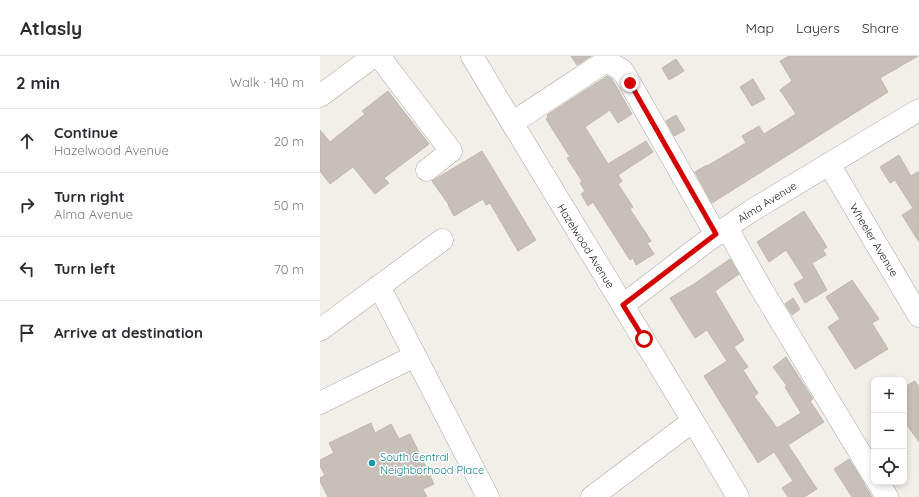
<!DOCTYPE html>
<meta charset="utf-8">
<style>
:root{--surface:#fff;--page:#f2f2f3;--text:#2b2b33;--muted:#7c7c81;--line:#e1e1e2}
body{margin:0;font-family:Quicksand,sans-serif;background:var(--page);color:var(--text)}
.controls{position:absolute;right:12px;bottom:12px;display:grid;overflow:hidden;border-radius:8px;box-shadow:0 2px 6px #0003}
.controls button{width:36px;height:36px;display:grid;place-items:center;padding:0;border:0;border-bottom:1px solid var(--line);background:var(--surface);color:var(--text);font:20px sans-serif}
.stop{position:absolute;width:12px;height:12px;margin:-9px;border:3px solid #d40000;border-radius:50%;background:#fff}
.stop.end{background:#d40000;border-color:#fff;box-shadow:0 1px 4px #0008}
.list{margin:0;padding:0;list-style:none}
h2{display:flex;justify-content:space-between;align-items:center;height:52px;margin:0;padding:0 16px;font-size:17px}
h2 small{font-size:13px;font-weight:400;color:var(--muted)}
.list li{display:grid;grid-template-columns:26px 1fr auto;gap:12px;align-items:center;box-sizing:border-box;height:64px;padding:0 16px;border-top:1px solid var(--line)}
.list b{display:block;font-size:15px;white-space:nowrap}
.list p{margin:0;font-size:13px;white-space:nowrap;color:var(--muted)}
.list em{font-size:13px;font-style:normal;color:var(--muted)}
.icon{flex:none;width:22px;height:22px;fill:none;stroke:currentColor;stroke-width:2;stroke-linecap:round;stroke-linejoin:round}
.map{position:relative;flex:none;width:599px;height:441px;overflow:hidden}
header{display:flex;align-items:center;gap:24px;box-sizing:border-box;height:56px;padding:0 20px;background:var(--surface);border-bottom:1px solid var(--line)}
header strong{font-size:19px}
nav{display:flex;gap:22px;margin-inline-start:auto;font-size:14px}
main{display:flex}
aside{flex:1;background:var(--surface)}
.map>svg:first-child{display:block}
.building{fill:#c7bfb8;stroke:#c4b6ab}
.lines{fill:none;stroke-linecap:round;stroke-linejoin:round}
.minor-casing{stroke:#a9a9a9;stroke-width:23}
.minor{stroke:#fff;stroke-width:22}
.route{stroke:#d40000;stroke-width:5}
.culture-dot{fill:#0f9aa8;stroke:#fff;stroke-width:1.5}
.labels{text-anchor:middle;stroke-width:3;stroke-linejoin:round;paint-order:stroke}
.street-label{font-size:11px;fill:#222;stroke:#fff}
.culture-label{font-size:11px;fill:#0d838f;stroke:#fff;text-anchor:start}
</style>
<header>
<strong>Atlasly</strong>
<nav><a>Map</a><a>Layers</a><a>Share</a></nav>
</header>
<main>
<aside>
<h2>2 min<small>Walk · 140 m</small></h2>
<ul class="list">
<li><svg class="icon" aria-label="ahead" viewBox="0 0 24 24"><path d="M12 20V5M6 11l6-6 6 6"/></svg><div><b>Continue</b><p>Hazelwood Avenue</p></div><em>20 m</em></li>
<li><svg class="icon" aria-label="right" viewBox="0 0 24 24"><path d="M7 20v-9h11M14 6l5 5-5 5"/></svg><div><b>Turn right</b><p>Alma Avenue</p></div><em>50 m</em></li>
<li><svg class="icon" aria-label="left" viewBox="0 0 24 24"><path d="M17 20v-9H6M10 6l-5 5 5 5"/></svg><div><b>Turn left</b></div><em>70 m</em></li>
<li><svg class="icon" aria-label="arrive" viewBox="0 0 24 24"><path d="M6 21V4h12l-3 4 3 4H6"/></svg><div><b>Arrive at destination</b></div></li>
</ul>
</aside>
<div class="map">
<svg width="599" height="441" viewBox="0 0 599 441">
<rect width="100%" height="100%" fill="#f2efe9"/>
<!-- building -->
<path class="building" d="M251,0H271L257,9Z
M469,0H598L560,22L568,36L392,147L375,116L387,109V110L426,87L422,80L439,70L444,78L476,58L460,34L472,25L460,5Z
M356,3L364,15L349,24L342,12Z
M287,20L292,23L312,58L298,67L290,54L265,71L288,108L326,85L333,96L298,119L302,125L298,128L313,151L310,153L331,185L327,187L334,198L316,209L313,202L310,204L273,146L268,150L261,138L265,135L260,127L262,125L247,102L250,101L226,63L228,62L227,59Z
M433,23L445,43L432,50L420,31Z
M68,35L109,88L64,122L69,127L55,138L33,111L10,128L0,115V74L10,86L45,58L42,55Z
M356,59L365,74L354,80L346,65Z
M162,95L216,184L198,195L170,147L166,149L163,143L134,160L128,149H129L112,125Z
M579,99L591,120L599,115V186L582,159L593,152L575,124L570,127L560,111Z
M484,155L507,191L503,194L506,199L492,207L507,234L485,247L474,228L484,222L466,194L449,206L437,186Z
M410,203L419,218L395,235L424,284L414,291L428,311L423,314L438,337L434,340L457,372L481,357L465,331L467,330L453,311L466,301L493,343L490,345L504,366L468,389L497,433L484,441H468L462,432L473,425L454,396L438,407L384,320L407,305L387,274L375,282L350,242L374,228Z
M532,224L559,263L552,267L568,293L535,313L508,271L520,263L506,241Z
M473,242L480,253L472,259L465,248Z
M595,325L599,332V386L584,365V331Z
M51,367L55,377L71,368L79,383L90,378L114,428L103,433L107,441H8L0,425V422L5,419L0,410V404L14,397L9,387Z
M529,403L539,419L552,441H532L514,413Z"/>
<g class="lines">
<!-- minor casing -->
<g class="minor-casing">
<path id="minor" d="M59,0L131,95L107,114
M152,0C240,148 331,293 418,441
M0,40L54,0
M192,67L286,5L302,14L310,27L396,179
M509,108L599,260
M407,172L439,229L554,420
M59,230L168,441
M303,249L387,185L431,155L599,54
M0,274L122,184
M0,347L95,300
M558,426L567,441
M272,441L373,365"/>
</g>
<!-- minor -->
<use href="#minor" class="minor"/>
</g>
<g class="lines">
<!-- route -->
<path class="route" d="M310,27L396,178L303,249L324,283"/>
</g>
<!-- markers -->
<circle class="culture-dot" cx="52" cy="407" r="4"/>
<g class="labels">
<!-- street labels -->
<g class="street-label">
<text transform="translate(447 146) rotate(-32)" y="4">Alma Avenue</text>
<text transform="translate(554 184) rotate(59)" y="4">Wheeler Avenue</text>
<text transform="translate(266 190) rotate(58)" y="4">Hazelwood Avenue</text>
</g>
<!-- culture labels -->
<g class="culture-label">
<text x="60" y="405">South Central<tspan x="60" dy="13">Neighborhood Place</tspan></text>
</g>
</g>
</svg>
<div class="controls">
<button>+</button>
<button>−</button>
<button><svg class="icon" aria-label="locate" viewBox="0 0 24 24"><circle cx="12" cy="12" r="6"/><path d="M12 2v4M12 18v4M2 12h4M18 12h4"/></svg></button>
</div>
<div class="stop" style="left:324px;top:283px"></div>
<div class="stop end" style="left:310px;top:27px"></div>
</div>
</main>
